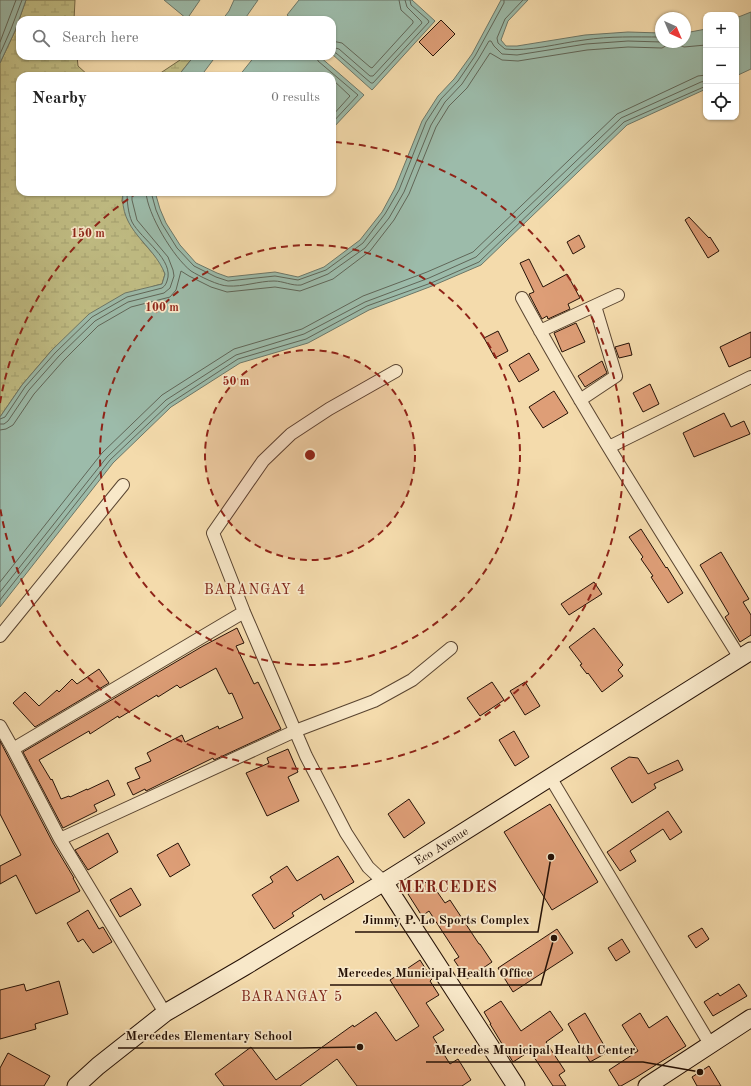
<!DOCTYPE html>
<meta charset="utf-8">
<style>
:root{--surface:#fff;--page:#f6f6f6;--text:#222;--muted:#767676;--line:#e0e0e0}
body{margin:0;font-family:"Old Standard TT",serif;background:var(--page);color:var(--text)}
.controls{position:absolute;right:12px;top:12px;display:grid;overflow:hidden;border-radius:8px;box-shadow:0 1px 3px #0004}
.controls button{width:36px;height:36px;display:grid;place-items:center;padding:0;border:0;border-bottom:1px solid var(--line);background:var(--surface);color:var(--text);font:20px sans-serif}
.compass{position:absolute;left:655px;top:12px;width:36px;height:36px;border-radius:50%;background:var(--surface);box-shadow:0 1px 3px #0004;rotate:136deg}
.list{margin:0;padding:0;list-style:none}
h2{display:flex;justify-content:space-between;align-items:center;height:52px;margin:0;padding:0 16px;font-size:17px}
h2 small{font-size:13px;font-weight:400;color:var(--muted)}
.icon{flex:none;width:22px;height:22px;fill:none;stroke:currentColor;stroke-width:2;stroke-linecap:round;stroke-linejoin:round}
.map{position:relative;flex:none;width:751px;height:1086px;overflow:hidden}
.search{position:absolute;background:var(--surface);box-shadow:0 1px 3px #0004;left:16px;top:16px;width:320px;height:44px;display:flex;align-items:center;gap:10px;box-sizing:border-box;padding:0 14px;border-radius:12px;color:var(--muted);font-size:15px}
.panel{position:absolute;background:var(--surface);box-shadow:0 1px 3px #0004;left:16px;top:72px;width:320px;height:124px;border-radius:12px}
.map>svg:first-child{display:block}
.wetland{fill:url(#wetland-marsh);stroke:#736846}
.water{fill:#9cbbaa;stroke:#6c7768}
.lines{fill:none;stroke-linecap:round;stroke-linejoin:round}
.shore{stroke:#606658;stroke-width:1}
.building{fill:#de9e77;stroke:#251106}
.street-casing{stroke:#594430;stroke-width:14}
.secondary-casing{stroke:#251106;stroke-width:19}
.street{stroke:#f8e8c9;stroke-width:12}
.secondary{stroke:#f8e8c9;stroke-width:17}
.ring{fill:none;stroke:#8f2418;stroke-width:2;stroke-dasharray:7 5}
.labels{text-anchor:middle;stroke-width:3.5;stroke-linejoin:round;paint-order:stroke}
.street-label{font-size:12px;fill:#251106;stroke:#f8e8c9}
.quarter-label{font-size:14px;letter-spacing:1px;fill:#7a1f14;stroke:#f8e8c9}
.district-label{font-size:16px;font-weight:bold;letter-spacing:1px;fill:#7a1f14;stroke:#f8e8c9}
.centre{fill:#8f2418;stroke:#f8e8c9;stroke-width:2}
.ring-label{font-size:12px;text-anchor:middle;font-weight:bold;fill:#8f2418;stroke:#f8e8c9;stroke-width:3.5;stroke-linejoin:round;paint-order:stroke}
.leader{fill:none;stroke:#251106;stroke-width:1.5}
.callout-dot{fill:#251106;stroke:#f8e8c9;stroke-width:1.5}
.callout-label{font-size:13px;text-anchor:middle;font-weight:bold;fill:#251106;stroke:#f8e8c9;stroke-width:3.5;stroke-linejoin:round;paint-order:stroke}
</style>
<div class="map">
<svg width="751" height="1086" viewBox="0 0 751 1086">
<defs>
<pattern id="wetland-marsh" width="20" height="14" patternUnits="userSpaceOnUse"><rect width="20" height="14" fill="#c1be85"/><path d="M1 5h8M5 5V1M11 12h8M15 12V8" fill="none" stroke="#a6a271"/></pattern>
</defs>
<rect width="100%" height="100%" fill="#f4dbac"/>
<filter id="stains"><feTurbulence type="fractalNoise" baseFrequency=".005" numOctaves="4"/><feColorMatrix values="0 0 0 0 .2 0 0 0 0 .09 0 0 0 0 .02 0 0 0 .5 -.17"/></filter>
<radialGradient id="worn" r=".72"><stop offset=".6" stop-color="#630" stop-opacity="0"/><stop offset="1" stop-color="#630" stop-opacity=".3"/></radialGradient>
<!-- wetland -->
<path class="wetland" d="M26,0H75L74,20H20V56H77L78,66L89,76H20V192H123L122,201L142,241L161,263L165,274L162,284L154,286L52,350L22,385L0,417V63L15,31Z
M186,56H194L178,76H156Z"/>
<!-- water -->
<path class="water" d="M0,0H26L15,31L0,63Z
M164,0H200L187,19Z
M234,0H258L244,20H222L229,11Z
M299,0H412L435,21L372,90L332,54V20H293L287,15Z
M501,0H528L508,21L501,40L506,46H517L585,35L628,32L661,33V42H685V33L706,29V89L627,125L481,265L432,286L369,310L308,343L240,363L171,407L113,463L0,607V417L22,385L52,350L89,314L125,293L162,284L165,274C153,243 119,231 123,192H155L160,209L166,223L180,245L196,263L217,273L228,277L275,272L298,277L324,267L360,240L382,212L395,188L422,121L438,96L454,79L472,54Z
M751,12V69L736,76V18Z
M194,56H216L201,76H178Z
M255,56H319L364,95L332,129V76H239Z"/>
<g class="lines">
<!-- shore -->
<path class="shore" d="M523,0L505,19L497,38L498,43L505,49C528,52 560,43 584,40C610,36 635,37 661,37
M332,41L342,43L370,67L372,68L413,23V21L401,10L399,0
M0,42L16,0
M332,47L339,49L370,76H373L422,23L421,21L407,7L405,0
M332,52L336,53L371,83H373L429,22L428,20L411,5L410,0
M0,54L11,29L22,0
M317,56L318,61L358,95L332,123
M332,79L350,96L332,116
M146,192C147,214 174,258 191,271C199,276 219,286 228,286C243,287 259,281 274,281C283,281 292,286 301,285L328,274L365,248L389,218L404,192L431,125L445,102L462,84L479,58L489,41H491L494,46L502,54L517,55L586,44L628,41L661,42
M151,192L156,210L162,224L177,248L194,266L216,277L228,281L275,276L298,280L326,270L363,243L385,214L399,190L426,122L441,99L458,81L475,56L504,3V0
M0,419L5,417L25,387L55,353L92,317L127,297L162,288C165,286 166,284 167,281C175,260 141,239 132,222C128,213 127,201 127,192
M0,424H4L8,421L29,390L59,356L95,321L128,302L164,293L170,288L174,276L173,270L168,257L137,220L132,200V192
M0,430L6,429L13,425L34,394L64,360L98,326L131,307L170,297L176,290L181,271L189,276L211,287L227,292L275,287L300,291L333,279L370,251L394,220L409,194L436,127L449,106L467,88L490,53L502,60L518,61L587,50L628,47L662,48L673,42L684,47L706,45
M0,582L102,453L162,395L234,349L302,329L363,296L427,272L473,252L617,114L698,76L706,75
M0,592L107,457L166,400L236,355L304,334L365,302L429,278L476,257L621,118L701,82L706,81
M0,600L110,460L169,404L238,359L306,339L367,306L431,283L479,262L624,122L706,86"/>
</g>
<!-- building -->
<path class="building" d="M441,20L455,34L433,56L419,42Z
M689,217L709,238L710,237L719,251L708,258L685,220Z
M579,235L585,247L573,254L567,242Z
M529,259L543,287L567,274L580,298L568,304L570,309L548,319L547,316L542,319L529,294L534,292L520,263Z
M576,323L585,342L562,352L554,333Z
M498,331L508,351L495,358L484,338Z
M751,332V357L729,367L720,347Z
M629,343L632,355L619,358L615,347Z
M529,353L539,370L519,382L509,365Z
M602,361L607,373L585,387L578,376Z
M650,384L659,404L643,412L633,393Z
M554,391L568,413L543,428L529,407Z
M724,413L731,427L744,421L750,434L694,457L683,433Z
M641,529L666,568L667,567L683,593L668,603L651,577L653,576L641,559L643,557L629,537Z
M721,552L749,599L743,602L751,615V635L740,642L725,617L729,614L700,565Z
M594,582L602,594L569,615L561,604Z
M237,628L244,643L236,646L254,684L258,682L281,729L214,760L213,758L146,791L145,789L133,795L127,783L140,778L135,768L151,761L147,753L182,735L185,742L218,726L219,729L243,718L232,693L229,694L216,668L180,688L177,685L158,697L157,695L119,718L118,716L90,734L89,731L39,760L51,780L52,779L61,799L69,796L70,797L87,789V790L108,780L115,795L94,805L97,811L63,828L23,752L203,646Z
M594,628L623,665L618,670L623,676L602,692L588,673L587,674L580,665L582,664L569,647Z
M99,669L109,683L35,727L13,703L25,692L39,706L57,690L59,692L72,679L77,684Z
M492,682L504,700L480,716L467,698Z
M525,682L540,706L525,715L510,691Z
M514,731L529,757L515,766L499,740Z
M0,741L53,843L74,878H73L80,891L36,914L16,875L0,884V866L21,855L0,814Z
M288,749L298,772L288,777L299,801L267,816L246,773L269,763L267,758Z
M629,757L638,758L648,774L678,760L683,770L654,784L656,788L632,803L611,768Z
M409,799L425,823L404,838L388,814Z
M550,804L598,882L552,910L504,832Z
M668,811L682,832L670,840L663,829L630,851L636,861L620,871L607,852Z
M108,833L118,852L88,870L75,850Z
M178,843L190,865L170,877L157,855Z
M338,856L354,882L324,900L321,894L292,913L294,916L274,929L252,895L273,882L270,877L287,866L297,881Z
M429,880L445,903L450,900L479,944H480L492,962L467,979L454,960L459,957L429,911L422,916L408,894Z
M131,888L141,905L120,917L110,900Z
M88,910L99,929L103,927L112,942L93,953L83,939L78,942L67,923Z
M702,928L709,939L696,948L688,936Z
M557,929L573,953L513,992L498,968Z
M622,939L630,952L616,961L608,948Z
M420,960L432,979L430,981L439,995L426,1003L444,1030L433,1037L450,1064L458,1059L471,1080L462,1086H357L337,1059L300,1086H224L215,1074L251,1047L276,1080L353,1025L354,1027L376,1012L396,1041L419,1026L390,980Z
M59,981L68,1014L35,1024L36,1029L0,1039V990L24,984L26,991Z
M739,984L747,996L713,1016L704,1002L718,993L720,996Z
M501,1001L521,1031L550,1011L563,1030L546,1042L565,1071L559,1075L566,1086H553L530,1051L513,1062L490,1024H491L484,1012Z
M585,1013L608,1052L590,1062L568,1024Z
M640,1013L649,1028L667,1016L686,1046L635,1078L621,1086H619L609,1070L638,1051L622,1025Z
M8,1053L50,1076L44,1086H0V1068Z
M709,1066L721,1086H697L692,1077Z"/>
<g class="lines">
<!-- street casing -->
<g class="street-casing">
<path id="street" d="M522,298C589,421 666,539 740,658
M540,331L618,295
M580,400L616,376L595,306
M609,447L751,377
M0,636L123,485
M0,726L13,749
M550,777L710,1044
M60,839L295,731L374,701L412,680L451,648
M384,882L368,867L346,833L306,756L244,612L213,533L263,461L291,434L329,409L396,371
M165,1013L60,839L13,749L244,612"/>
</g>
<!-- secondary casing -->
<g class="secondary-casing">
<g id="secondary">
<path d="M384,882L516,1086"/>
<path id="s1" d="M76,1086L98,1066L165,1013L244,967L384,882L751,651"/>
<path d="M647,1086L751,1018"/>
</g>
</g>
<!-- street -->
<use href="#street" class="street"/>
<!-- secondary -->
<use href="#secondary" class="secondary"/>
</g>
<!-- distance rings -->
<circle cx="310" cy="455" r="105" fill="#8f2418" fill-opacity=".12"/>
<g class="ring">
<circle cx="310" cy="455" r="105"/>
<circle cx="310" cy="455" r="210"/>
<path d="M0 403A314 314 0 0 1 137 193M335 142A314 314 0 1 1 0 507"/>
</g>
<g class="labels">
<!-- street labels -->
<g class="street-label">
<text dy="4" stroke="none"><textPath href="#s1" startOffset="438">Eco Avenue</textPath></text>
</g>
<!-- quarter labels -->
<g class="quarter-label">
<text x="255" y="594">BARANGAY 4</text>
<text x="292" y="1001">BARANGAY 5</text>
</g>
<!-- district labels -->
<g class="district-label">
<text x="448" y="892">MERCEDES</text>
</g>
</g>
<circle cx="310" cy="455" r="6" class="centre"/>
<g class="ring-label">
<text x="88" y="237">150 m</text>
<text x="162" y="311">100 m</text>
<text x="236" y="385">50 m</text>
</g>
<!-- callouts -->
<path class="leader" d="M551 857L538 932H355M554 938L541 985H330M360 1047L300 1048H118M700 1072L643 1062H426"/>
<g class="callout-dot">
<circle cx="551" cy="857" r="4"/>
<circle cx="554" cy="938" r="4"/>
<circle cx="360" cy="1047" r="4"/>
<circle cx="700" cy="1072" r="4"/>
</g>
<g class="callout-label">
<text x="446" y="924">Jimmy P. Lo Sports Complex</text>
<text x="435" y="977">Mercedes Municipal Health Office</text>
<text x="209" y="1040">Mercedes Elementary School</text>
<text x="535" y="1054">Mercedes Municipal Health Center</text>
</g>
<rect width="100%" height="100%" filter="url(#stains)"/>
<rect width="100%" height="100%" fill="url(#worn)"/>
</svg>
<div class="controls">
<button>+</button>
<button>−</button>
<button><svg class="icon" aria-label="locate" viewBox="0 0 24 24"><circle cx="12" cy="12" r="6"/><path d="M12 2v4M12 18v4M2 12h4M18 12h4"/></svg></button>
</div>
<svg class="compass" viewBox="-18 -18 36 36"><path d="M0-13l5 13h-10z" fill="#e53935"/><path d="M0 13l5-13h-10z" fill="#767676"/></svg>
<div class="search"><svg class="icon" aria-label="search" viewBox="0 0 24 24"><circle cx="10" cy="10" r="6"/><path d="M15 15l6 6"/></svg>Search here</div>
<section class="panel">
<h2>Nearby<small>0 results</small></h2>
<ul class="list">
</ul>
</section>
</div>
